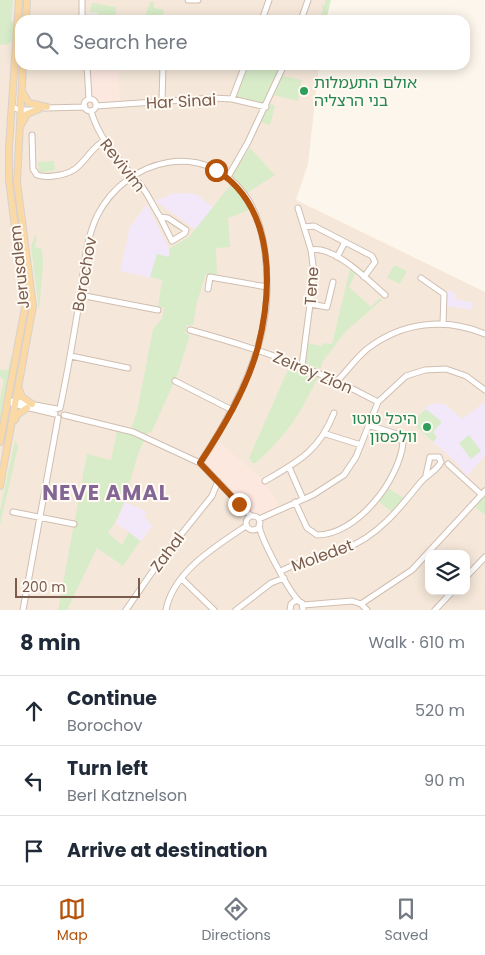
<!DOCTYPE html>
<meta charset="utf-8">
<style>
:root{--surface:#fff;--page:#f2f2f3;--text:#1f2937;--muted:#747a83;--line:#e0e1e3;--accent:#b45309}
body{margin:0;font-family:Poppins,"Noto Sans Hebrew",sans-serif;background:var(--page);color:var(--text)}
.controls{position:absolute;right:15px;bottom:15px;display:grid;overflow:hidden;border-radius:10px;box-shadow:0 2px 12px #0003}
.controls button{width:45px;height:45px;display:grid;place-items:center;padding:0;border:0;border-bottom:1px solid var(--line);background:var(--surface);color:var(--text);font:25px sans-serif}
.scale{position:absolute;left:15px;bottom:12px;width:125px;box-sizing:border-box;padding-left:5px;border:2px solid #7a5c4d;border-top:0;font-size:14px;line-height:18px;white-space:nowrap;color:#7a5c4d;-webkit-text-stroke:4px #fffaf3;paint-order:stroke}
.stop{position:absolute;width:15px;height:15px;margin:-11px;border:4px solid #b45309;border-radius:50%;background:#fff}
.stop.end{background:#b45309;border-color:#fff;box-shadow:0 1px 5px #0008}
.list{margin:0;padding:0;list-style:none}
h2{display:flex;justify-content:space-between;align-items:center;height:65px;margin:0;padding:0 20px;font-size:21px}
h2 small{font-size:16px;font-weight:400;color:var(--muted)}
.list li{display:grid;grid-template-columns:32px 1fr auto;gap:15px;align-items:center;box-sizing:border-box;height:70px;padding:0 20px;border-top:1px solid var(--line)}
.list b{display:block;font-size:19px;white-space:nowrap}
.list p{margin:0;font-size:16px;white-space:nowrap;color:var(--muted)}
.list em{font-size:16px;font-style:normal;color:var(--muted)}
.icon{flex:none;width:28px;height:28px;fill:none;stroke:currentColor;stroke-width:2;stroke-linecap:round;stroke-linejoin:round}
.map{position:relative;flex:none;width:485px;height:610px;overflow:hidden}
.search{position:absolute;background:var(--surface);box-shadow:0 2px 12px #0003;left:15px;right:15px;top:15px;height:55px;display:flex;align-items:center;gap:12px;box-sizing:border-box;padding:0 18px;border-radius:15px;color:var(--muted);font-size:19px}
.sheet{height:275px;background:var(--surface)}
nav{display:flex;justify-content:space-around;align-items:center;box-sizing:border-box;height:70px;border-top:1px solid var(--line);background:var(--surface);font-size:14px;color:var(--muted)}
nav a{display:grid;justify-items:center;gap:2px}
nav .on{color:var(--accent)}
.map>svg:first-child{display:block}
.residential{fill:#f5e8da;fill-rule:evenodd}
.commercial{fill:#fde8e0}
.industrial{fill:#efe9e4}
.education{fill:#f3e8fa}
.green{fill:#d8ecc9}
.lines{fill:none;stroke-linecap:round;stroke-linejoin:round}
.minor-casing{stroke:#d1beb0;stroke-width:7}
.major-casing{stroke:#dad1cd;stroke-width:8}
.minor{stroke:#fff;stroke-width:5}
.major{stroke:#fbd9a5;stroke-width:6}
.route{stroke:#b45309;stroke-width:6}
.leisure-dot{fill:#2e9e5b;stroke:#fffaf3;stroke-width:2}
.labels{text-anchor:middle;stroke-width:4;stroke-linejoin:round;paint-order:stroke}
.leisure-label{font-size:16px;fill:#27864d;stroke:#fffaf3;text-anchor:start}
.street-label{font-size:16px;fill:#7a5c4d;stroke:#fffaf3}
.district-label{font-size:21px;font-weight:bold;letter-spacing:1px;fill:#846695;stroke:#fffaf3}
</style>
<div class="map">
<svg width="485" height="610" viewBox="0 0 485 610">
<rect width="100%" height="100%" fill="#fdf6ec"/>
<!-- residential -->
<path class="residential" d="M0,0H328L325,20H20V65H319L308,164L296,200L485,292V610H0ZM429,554H466V591H429Z"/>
<!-- commercial -->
<path class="commercial" d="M89,65H118L120,103L97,105L96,101L91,98Z
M219,442L261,478L279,506L259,515L252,513L246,507L205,463Z"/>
<!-- industrial -->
<path class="industrial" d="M98,12V20H85L84,13Z"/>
<!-- education -->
<path class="education" d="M174,193L196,194L213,207L196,230L156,201Z
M147,204L171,253L162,280L120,271L130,227Z
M448,290L456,294V299L473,303L472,310L447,306Z
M485,402V456L467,476L454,460L433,442L437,437L433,432L441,422L420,414L428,405L436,403L446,405L462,419Z
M125,502L147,512L144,517L152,526L141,541L116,523Z"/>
<!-- green -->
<path class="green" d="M0,0H13L11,21L14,23L13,41L6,45L0,44Z
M325,0H331L326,20H320L323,8L321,5H325Z
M150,2H154V8L164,10L162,20H144Z
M92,3L116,7V16L141,20H108V16L98,17V12H90Z
M245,65L283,67L266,107L232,99Z
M282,76L302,80L298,101L274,95Z
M269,103L275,106L270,125L261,122Z
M250,148L275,175L247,193L231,175Z
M54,161L55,170L39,173L38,162Z
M232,183L241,192L251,209L228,218L230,247L216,248L217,275L206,274L197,302L193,325H187L185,333L190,335L177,376L151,433L148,432C144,441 139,451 136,461C128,486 124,512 108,533L122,545L129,532L140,541L123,566L97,548L67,610H58L87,454L111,460L117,431L129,434L137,412L153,329L162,319L164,308L158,306L162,280L150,277L157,254L169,257L170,248L189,237Z
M35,236H37L35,247L42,249L43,265L39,311L31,246Z
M394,265L407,271L400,284L387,278Z
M350,269L356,272L349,287L371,307L380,298L382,300L346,331L323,361L320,369L306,363L307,343L322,346L323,343L332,344Z
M11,356L13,357L0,422V398L4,380L0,377V370H8Z
M291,363L319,375C299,416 290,431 256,463H252L249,458Z
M426,409L442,422L433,432L437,437L433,442L411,422Z
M469,435L481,451L471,459L459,443Z
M15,440L18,447L0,525V510Z
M388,488L404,498L392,512L378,501Z
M485,494V515L474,506Z"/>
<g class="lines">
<!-- minor casing -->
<g class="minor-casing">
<path id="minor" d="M188,0H198
M82,20V0
M262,20L269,0
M301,20L308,0
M87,65L89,99
M84 105a6 6 0 1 1 12 0a6 6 0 1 1-12 0Z
M232,99L245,65
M162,101L163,65
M96,106L213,98L232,99L266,107
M12,107L20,110H34
M45,108L85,107
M91,111C100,142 120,160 140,184C148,194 153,206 160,217L168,218L186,230L185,233L172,241L160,217
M32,135L33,169L37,175C43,177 47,177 53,176C84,173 82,156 103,141
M228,177L248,142L284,65
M298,208L311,250L314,273L302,366
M304,227L314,226L372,256L375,262L364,277
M311,250C334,245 369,281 385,295
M337,257L345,242
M421,278L444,294L443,324
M208,289L210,277L267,287
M80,295L158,310
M310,304L327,307L333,282
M190,330C256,348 317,369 378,402
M71,356L128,368
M338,380C348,370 356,358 367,349C402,322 445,317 485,334
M175,381L232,410
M13,401L57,409
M13,404L55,414
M60,408C68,371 74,334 80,297C84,270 85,242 97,216C127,157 207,138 247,198C263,222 267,257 267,286C268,349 233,412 200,463
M64,415L133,432L200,463L251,516
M326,434L361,445
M448,464L482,495
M289,467L303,499
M265,481C299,461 319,451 334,413
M295,502L307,528L317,535C357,535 399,480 403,443L397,434L368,425
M13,512L74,524
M246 523a7 7 0 1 1 14 0a7 7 0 1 1-14 0Z
M259,519L313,495L344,475L356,457L378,402L406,376L425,370L446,369L466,376L485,390
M259,525C260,537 289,592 299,601
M281,571C305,559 322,557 346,548C377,537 400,508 420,483C426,475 437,471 441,462L439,457H430L426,475
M466,577L485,557
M182,579L214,610
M361,604L412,570L485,491
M361,604L367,610
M303,605L352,601L361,604
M23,610L58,418
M126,610L159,562L212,496L218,481
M166,610C173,572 216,546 246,526
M236,610L271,583L284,578
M290,610L291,604L296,600L302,603L303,610
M435,610L453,591"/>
</g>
<!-- major casing -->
<g class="major-casing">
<path id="major" d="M26,20L27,0
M23,93L29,103L47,107
M21,125L27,114L39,109
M19,389L22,397L32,404
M15,420L17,415L27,408
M0,442L25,307L9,180V147L19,0
M0,486L33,306L17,182L23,65"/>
</g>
<!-- minor -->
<use href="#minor" class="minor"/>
<!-- major -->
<use href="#major" class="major"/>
</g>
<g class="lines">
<!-- route -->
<path class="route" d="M216,170C275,207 273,287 258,347C247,388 223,428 200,463L239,504"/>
</g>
<!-- markers -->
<g class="leisure-dot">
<circle cx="304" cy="91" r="5"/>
<circle cx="427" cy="427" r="5"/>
</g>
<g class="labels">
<!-- leisure labels -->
<g class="leisure-label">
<text x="314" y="88">אולם התעמלות<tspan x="314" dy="18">בני הרצליה</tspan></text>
<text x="417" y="424" text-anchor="end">היכל טוטו<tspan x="417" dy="18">וולפסון</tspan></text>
</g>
<!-- street labels -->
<g class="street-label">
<text transform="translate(181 101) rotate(-3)" y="6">Har Sinai</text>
<text transform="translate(123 165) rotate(52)" y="6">Revivim</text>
<text transform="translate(19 267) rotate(-96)" y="6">Jerusalem</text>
<text transform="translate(84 274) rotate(-80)" y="6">Borochov</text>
<text transform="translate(311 286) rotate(-86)" y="6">Tene</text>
<text transform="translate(313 372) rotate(23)" y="6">Zeirey Zion</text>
<text transform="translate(167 552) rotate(-53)" y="6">Zahal</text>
<text transform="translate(322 555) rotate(-20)" y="6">Moledet</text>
</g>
<!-- district labels -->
<g class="district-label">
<text x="106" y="500">NEVE AMAL</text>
</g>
</g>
</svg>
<div class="controls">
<button><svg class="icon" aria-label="layers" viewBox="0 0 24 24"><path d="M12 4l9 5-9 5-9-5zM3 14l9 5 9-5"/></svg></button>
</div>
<div class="scale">200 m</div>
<div class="stop" style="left:216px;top:170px"></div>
<div class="stop end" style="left:239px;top:504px"></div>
<div class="search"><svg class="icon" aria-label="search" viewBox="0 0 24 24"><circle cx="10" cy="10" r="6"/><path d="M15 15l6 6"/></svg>Search here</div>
</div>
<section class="sheet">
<h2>8 min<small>Walk · 610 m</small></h2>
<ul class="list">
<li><svg class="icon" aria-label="ahead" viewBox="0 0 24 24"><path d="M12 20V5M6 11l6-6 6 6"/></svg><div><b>Continue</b><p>Borochov</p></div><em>520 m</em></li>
<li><svg class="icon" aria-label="left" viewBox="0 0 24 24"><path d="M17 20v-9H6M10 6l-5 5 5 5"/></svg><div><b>Turn left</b><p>Berl Katznelson</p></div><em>90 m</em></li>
<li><svg class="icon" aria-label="arrive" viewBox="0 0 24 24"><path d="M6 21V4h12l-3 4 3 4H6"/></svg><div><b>Arrive at destination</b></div></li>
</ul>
</section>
<nav>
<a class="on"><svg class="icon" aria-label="map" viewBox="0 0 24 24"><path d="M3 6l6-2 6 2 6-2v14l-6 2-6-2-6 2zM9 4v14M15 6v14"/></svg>Map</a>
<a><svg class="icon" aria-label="directions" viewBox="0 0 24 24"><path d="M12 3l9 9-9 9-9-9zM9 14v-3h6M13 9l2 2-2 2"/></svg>Directions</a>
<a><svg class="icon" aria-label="saved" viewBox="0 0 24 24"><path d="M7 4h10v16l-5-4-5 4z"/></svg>Saved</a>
</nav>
